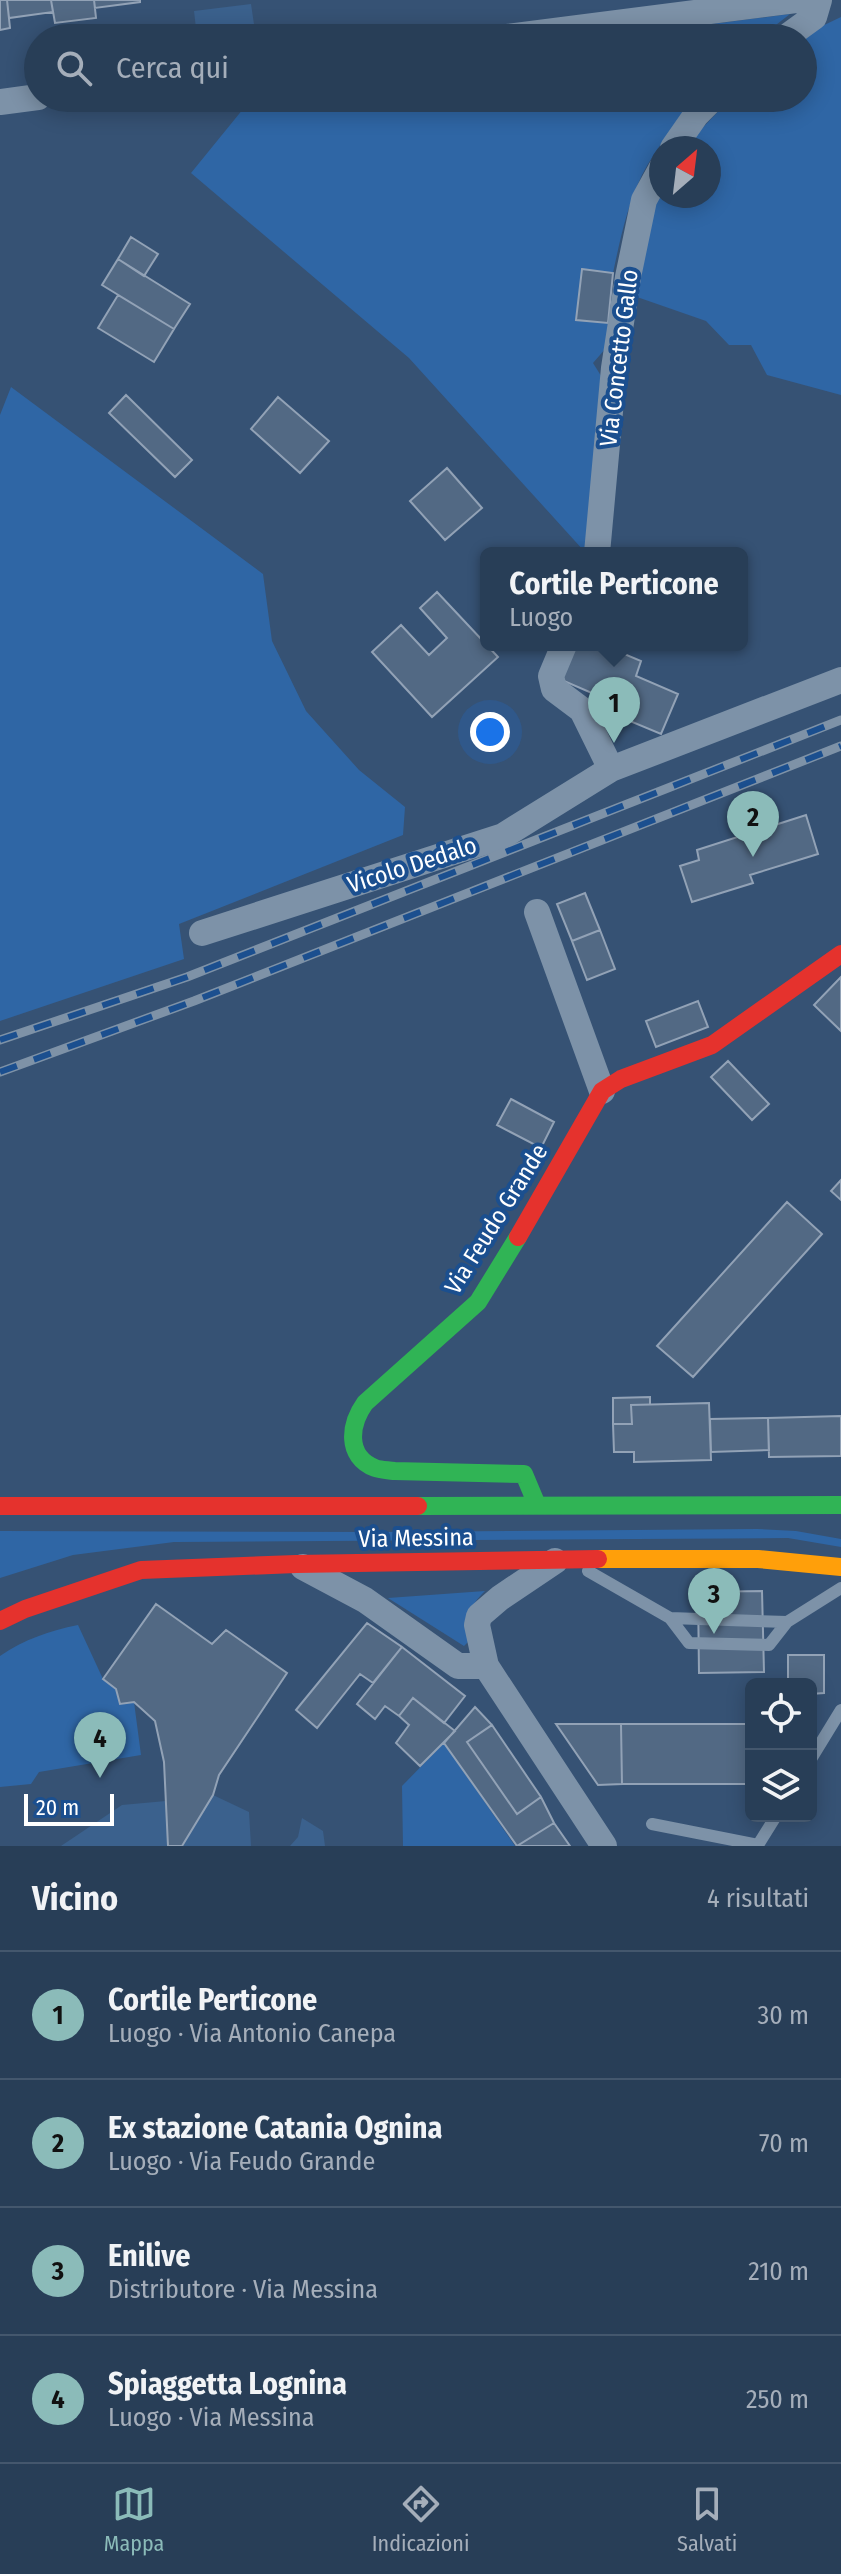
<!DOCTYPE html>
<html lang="it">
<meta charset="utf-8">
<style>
:root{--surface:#283e57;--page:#344961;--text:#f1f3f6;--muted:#a5aeba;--line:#44576d;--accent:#8bbbb9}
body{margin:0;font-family:"Fira Sans Condensed",sans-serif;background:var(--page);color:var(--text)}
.controls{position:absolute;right:24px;bottom:24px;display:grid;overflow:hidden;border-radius:12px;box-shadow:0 4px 20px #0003}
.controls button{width:72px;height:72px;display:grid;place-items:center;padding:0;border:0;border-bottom:2px solid var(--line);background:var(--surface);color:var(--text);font:40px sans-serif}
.compass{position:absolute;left:649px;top:136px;width:72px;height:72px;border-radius:50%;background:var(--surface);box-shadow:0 4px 20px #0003;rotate:28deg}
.scale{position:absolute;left:24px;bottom:20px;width:90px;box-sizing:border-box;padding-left:8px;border:4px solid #fff;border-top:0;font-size:22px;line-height:28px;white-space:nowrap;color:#fff;-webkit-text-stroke:6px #1b4f8f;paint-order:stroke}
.you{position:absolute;left:490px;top:732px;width:28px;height:28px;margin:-20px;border:6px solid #fff;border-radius:50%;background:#1a73e8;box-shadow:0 0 0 12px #1a73e833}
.badge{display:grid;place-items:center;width:52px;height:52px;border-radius:50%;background:var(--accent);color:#111;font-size:26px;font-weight:700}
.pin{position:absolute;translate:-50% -66px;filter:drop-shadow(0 2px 4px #0008)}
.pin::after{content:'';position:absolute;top:42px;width:28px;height:24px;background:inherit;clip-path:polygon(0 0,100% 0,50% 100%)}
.popup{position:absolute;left:480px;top:547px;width:268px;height:104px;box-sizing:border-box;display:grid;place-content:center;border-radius:12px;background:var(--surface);filter:drop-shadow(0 2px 6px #0005);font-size:26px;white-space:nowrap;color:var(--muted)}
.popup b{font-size:30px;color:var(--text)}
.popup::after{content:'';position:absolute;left:50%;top:100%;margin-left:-16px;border:16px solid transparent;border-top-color:var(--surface)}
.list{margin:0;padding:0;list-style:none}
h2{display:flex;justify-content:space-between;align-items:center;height:104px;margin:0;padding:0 32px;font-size:34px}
h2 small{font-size:26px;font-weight:400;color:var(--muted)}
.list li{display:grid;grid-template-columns:52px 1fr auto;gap:24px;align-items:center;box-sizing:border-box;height:128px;padding:0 32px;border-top:2px solid var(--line)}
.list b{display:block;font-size:30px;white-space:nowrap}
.list p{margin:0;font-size:26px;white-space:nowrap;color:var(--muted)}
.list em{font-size:26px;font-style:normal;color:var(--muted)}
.icon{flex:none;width:44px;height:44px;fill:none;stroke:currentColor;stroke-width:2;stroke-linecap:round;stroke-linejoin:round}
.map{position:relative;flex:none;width:841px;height:1846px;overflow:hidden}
.search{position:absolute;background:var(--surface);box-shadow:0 4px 20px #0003;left:24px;right:24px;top:24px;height:88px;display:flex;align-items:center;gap:20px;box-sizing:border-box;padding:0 28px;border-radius:44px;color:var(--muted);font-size:30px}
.sheet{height:616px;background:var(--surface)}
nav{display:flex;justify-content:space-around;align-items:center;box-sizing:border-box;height:112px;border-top:2px solid var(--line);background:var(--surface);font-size:22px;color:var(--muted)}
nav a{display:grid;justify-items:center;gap:4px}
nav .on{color:var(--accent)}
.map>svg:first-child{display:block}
.green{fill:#2f66a5}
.water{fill:#3b618d}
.building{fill:#526984;stroke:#92a2b6;stroke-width:2}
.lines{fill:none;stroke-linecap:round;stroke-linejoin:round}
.lane{stroke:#7d92a8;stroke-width:12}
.street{stroke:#7d92a8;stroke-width:26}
.fast{stroke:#30b455;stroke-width:18}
.slow{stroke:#ff9f0a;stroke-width:18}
.jam{stroke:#e5322d;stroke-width:18}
.rail-casing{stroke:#7e92a7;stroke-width:9}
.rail{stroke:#1b4f8f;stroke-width:6;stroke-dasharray:18;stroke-linecap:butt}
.labels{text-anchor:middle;stroke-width:8;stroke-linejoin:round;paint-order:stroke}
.street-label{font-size:24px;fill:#fff;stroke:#1b4f8f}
</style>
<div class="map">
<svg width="841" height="1846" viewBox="0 0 841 1846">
<rect width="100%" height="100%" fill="#365274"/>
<!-- green -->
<path class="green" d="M790,14L759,38H605Z
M841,17V395L767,375L751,345H729L706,321L637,297L646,227L661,190V196H709V148H686L691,140L731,98H803V38H797Z
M252,98H698C678,122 656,147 642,175C627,206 620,240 613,273L582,270L576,320L608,323L606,348L593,363L603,379L592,516L584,551L409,358L191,173Z
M11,387L263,574L272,641L306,711L359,770L405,807L403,835L179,924L184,959L0,1021V415Z
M757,1529L796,1531L841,1539V1547L788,1538L174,1542L73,1555L0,1578V1531L379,1532Z
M485,1591C466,1610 468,1616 468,1642L464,1646L388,1598Z
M78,1625L103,1679L116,1689L120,1704L134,1702L141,1755L39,1772L31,1784L0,1787V1656C25,1639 49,1631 78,1625Z
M444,1743L515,1846H403L402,1786Z"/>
<!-- water -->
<path class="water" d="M251,4L255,31L197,37L194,11Z
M213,1795L249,1812L251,1846H182Z
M166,1801L168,1846H61L122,1805Z
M302,1818L323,1831L325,1846H290L298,1837Z"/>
<!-- building -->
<path class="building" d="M0,0H7L10,28L0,30Z
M7,0H51L53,12L9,18Z
M51,0H94L96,18L55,23Z
M94,0H140V2L95,8Z
M131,237L158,254L144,276L118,259Z
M118,259L190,304L174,329L102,285Z
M582,269L613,273L608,323L576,320Z
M118,295L174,329L154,362L98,328Z
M126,395L192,460L175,477L109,413Z
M278,397L329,441L300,473L251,429Z
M447,468L482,508L445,540L410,501Z
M437,592L498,657L432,717L372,652L401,625L429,655L447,638L420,608Z
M571,645H603L641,661L636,676L678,694L661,734L625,719L629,709L557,678Z
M806,815L818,854L750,875L753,883L692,902L680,866L699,860L697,850Z
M585,893L600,930L572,941L557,904Z
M600,930L615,969L587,980L572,941Z
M841,977V1031L814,1005Z
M698,1001L708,1027L656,1047L646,1021Z
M728,1061L769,1104L752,1120L711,1077Z
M511,1099L554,1122L541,1148L497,1125Z
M841,1180V1200L831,1191Z
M787,1202L822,1234L693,1377L657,1346Z
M650,1397V1405H631L632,1424H613V1398Z
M709,1403L711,1460L634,1462V1452H614L613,1424H632L631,1405Z
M841,1416V1456L769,1457L768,1418Z
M768,1418L769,1450L711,1452L710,1419Z
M762,1591L764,1672L699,1673L698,1592Z
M156,1604L212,1644L226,1630L287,1673L219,1775L213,1795L182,1846H168L164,1762L155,1721L134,1702L120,1704L116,1689L103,1679Z
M367,1623L402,1647L373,1683L360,1674L317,1728L296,1710Z
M402,1647L465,1696L444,1723L413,1698L399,1716L385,1706L375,1719L357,1704Z
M788,1655H824V1693L811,1694V1684H788Z
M413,1698L455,1731L420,1766L396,1743L409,1725L399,1716Z
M475,1707L492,1725L467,1742L517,1814L541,1797L554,1823L517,1846L444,1743Z
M556,1724H621L622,1784L598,1785Z
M621,1724H751V1784H622Z
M492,1725L541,1797L517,1814L467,1742Z
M554,1823L570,1846H517Z"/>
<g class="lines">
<!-- lane -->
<path class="lane" d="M588,1571L670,1618L787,1622L841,1588
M670,1618L689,1643L769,1645L787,1622
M811,1759L841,1710
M652,1824L758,1845L776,1816"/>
<!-- street -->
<path class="street" d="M499,38L796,0
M785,38L814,17L819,0
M0,102L38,97
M673,148L696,115L713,98
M597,553L614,368L628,277L644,200L661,169
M564,645L551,676L554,689L582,710L611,769
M537,912L602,1091
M202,933L503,836L611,769L841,680
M555,1561L500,1598L479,1616L477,1625L486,1666L604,1846
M303,1567L365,1600L458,1666H486"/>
<!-- fast -->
<path class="fast" d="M518,1237L478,1302L365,1403C350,1424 345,1456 375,1468C380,1470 388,1470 394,1471L524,1474L537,1505
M418,1506L841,1505"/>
<!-- slow -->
<path class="slow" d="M598,1559H758L841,1567"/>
<!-- jam -->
<path class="jam" d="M518,1237L602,1091L621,1079L712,1045L841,954
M0,1506H418
M0,1621L25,1609L141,1570L296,1564L598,1559"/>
<!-- rail casing -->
<g class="rail-casing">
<path id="rail" d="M0,1040L187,977L841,720
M0,1072L194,1001L841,746"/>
</g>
<!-- rail -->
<use href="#rail" class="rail"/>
</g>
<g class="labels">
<!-- street labels -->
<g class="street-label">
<text transform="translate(619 358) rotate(-83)" y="8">Via Concetto Gallo</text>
<text transform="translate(412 865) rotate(-18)" y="8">Vicolo Dedalo</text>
<text transform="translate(496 1219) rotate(-58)" y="8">Via Feudo Grande</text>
<text transform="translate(416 1538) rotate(-1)" y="8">Via Messina</text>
</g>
</g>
</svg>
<div class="controls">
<button><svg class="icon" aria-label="locate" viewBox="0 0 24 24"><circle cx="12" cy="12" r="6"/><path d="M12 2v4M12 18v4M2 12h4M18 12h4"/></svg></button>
<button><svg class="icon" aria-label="layers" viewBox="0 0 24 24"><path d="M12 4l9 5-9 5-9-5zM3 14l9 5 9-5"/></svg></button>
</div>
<svg class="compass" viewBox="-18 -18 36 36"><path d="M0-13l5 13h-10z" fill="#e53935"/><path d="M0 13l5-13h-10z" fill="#a5aeba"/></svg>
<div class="scale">20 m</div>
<div class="you"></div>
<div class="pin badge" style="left:614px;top:743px">1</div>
<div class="popup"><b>Cortile Perticone</b>Luogo</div>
<div class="pin badge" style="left:753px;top:857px">2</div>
<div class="pin badge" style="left:714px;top:1634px">3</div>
<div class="pin badge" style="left:100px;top:1778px">4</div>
<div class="search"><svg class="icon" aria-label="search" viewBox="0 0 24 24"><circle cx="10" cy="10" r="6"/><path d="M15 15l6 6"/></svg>Cerca qui</div>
</div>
<section class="sheet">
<h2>Vicino<small>4 risultati</small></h2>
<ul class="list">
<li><span class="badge">1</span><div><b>Cortile Perticone</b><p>Luogo · Via Antonio Canepa</p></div><em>30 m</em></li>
<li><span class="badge">2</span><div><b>Ex stazione Catania Ognina</b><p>Luogo · Via Feudo Grande</p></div><em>70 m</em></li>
<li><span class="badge">3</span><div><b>Enilive</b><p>Distributore · Via Messina</p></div><em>210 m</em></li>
<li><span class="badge">4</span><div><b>Spiaggetta Lognina</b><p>Luogo · Via Messina</p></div><em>250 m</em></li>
</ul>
</section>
<nav>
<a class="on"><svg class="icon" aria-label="map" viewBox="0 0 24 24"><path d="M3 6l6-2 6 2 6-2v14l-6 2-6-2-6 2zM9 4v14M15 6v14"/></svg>Mappa</a>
<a><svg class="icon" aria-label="directions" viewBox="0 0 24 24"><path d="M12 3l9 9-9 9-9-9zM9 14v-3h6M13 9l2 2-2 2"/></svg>Indicazioni</a>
<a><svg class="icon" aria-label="saved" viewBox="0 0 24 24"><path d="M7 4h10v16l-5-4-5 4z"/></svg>Salvati</a>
</nav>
